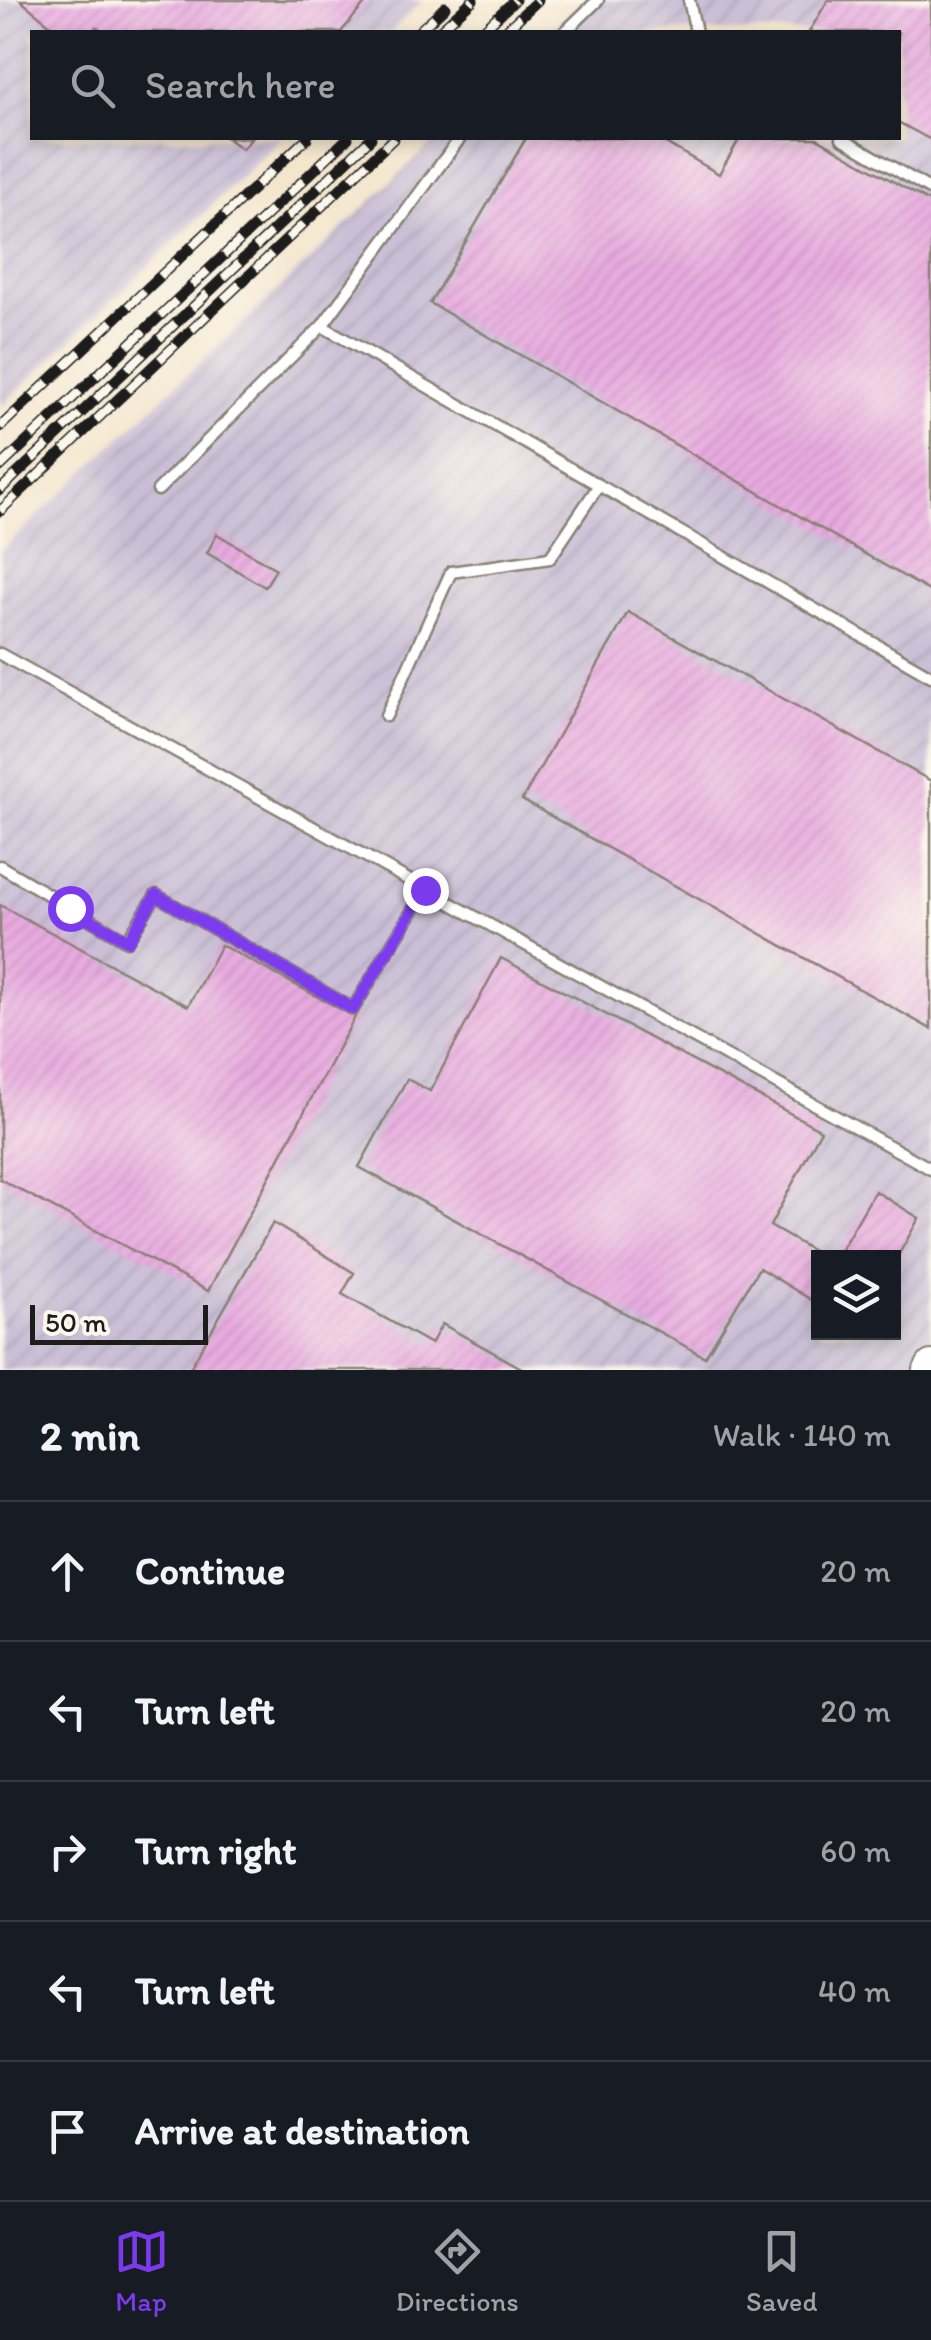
<!DOCTYPE html>
<meta charset="utf-8">
<style>
:root{--surface:#171b24;--page:#242831;--text:#f1f3f6;--muted:#9ea1a6;--line:#363941;--accent:#7c3aed}
body{margin:0;font-family:Itim,sans-serif;background:var(--page);color:var(--text)}
.controls{position:absolute;right:30px;bottom:30px;display:grid;overflow:hidden;border-radius:0px;box-shadow:0 5px 15px #0003}
.controls button{width:90px;height:90px;display:grid;place-items:center;padding:0;border:0;border-bottom:2px solid var(--line);background:var(--surface);color:var(--text);font:50px sans-serif}
.scale{position:absolute;left:30px;bottom:25px;width:178px;box-sizing:border-box;padding-left:10px;border:5px solid #1c1c1c;border-top:0;font-size:28px;line-height:35px;white-space:nowrap;color:#1c1c1c;-webkit-text-stroke:8px #fbf7ec;paint-order:stroke}
.stop{position:absolute;width:30px;height:30px;margin:-22px;border:8px solid #7c3aed;border-radius:50%;background:#fff}
.stop.end{background:#7c3aed;border-color:#fff;box-shadow:0 2px 10px #0008}
.list{margin:0;padding:0;list-style:none}
h2{display:flex;justify-content:space-between;align-items:center;height:130px;margin:0;padding:0 40px;font-size:42px}
h2 small{font-size:32px;font-weight:400;color:var(--muted)}
.list li{display:grid;grid-template-columns:65px 1fr auto;gap:30px;align-items:center;box-sizing:border-box;height:140px;padding:0 40px;border-top:2px solid var(--line)}
.list b{display:block;font-size:38px;white-space:nowrap}
.list em{font-size:32px;font-style:normal;color:var(--muted)}
.icon{flex:none;width:55px;height:55px;fill:none;stroke:currentColor;stroke-width:2;stroke-linecap:round;stroke-linejoin:round}
.map{position:relative;flex:none;width:931px;height:1370px;overflow:hidden}
.search{position:absolute;background:var(--surface);box-shadow:0 5px 15px #0003;left:30px;right:30px;top:30px;height:110px;display:flex;align-items:center;gap:25px;box-sizing:border-box;padding:0 35px;border-radius:0px;color:var(--muted);font-size:38px}
.sheet{height:830px;background:var(--surface)}
nav{display:flex;justify-content:space-around;align-items:center;box-sizing:border-box;height:140px;border-top:2px solid var(--line);background:var(--surface);font-size:28px;color:var(--muted)}
nav a{display:grid;justify-items:center;gap:5px}
nav .on{color:var(--accent)}
.map>svg:first-child{display:block}
.industrial{fill:url(#industrial-furrows);fill-rule:evenodd}
.building{fill:url(#building-hatch)}
.lines{fill:none;stroke-linecap:round;stroke-linejoin:round}
.service-casing{stroke:#888174;stroke-width:15}
.secondary-casing{stroke:#888174;stroke-width:32}
.service{stroke:#fff;stroke-width:10}
.secondary{stroke:#fff;stroke-width:28}
.rail-casing{stroke:#1c1c1c;stroke-width:11}
.rail{stroke:#fbf7ec;stroke-width:8;stroke-dasharray:22;stroke-linecap:butt}
.route{stroke:#7c3aed;stroke-width:12}
</style>
<div class="map">
<svg width="931" height="1370" viewBox="0 0 931 1370">
<defs>
<pattern id="industrial-furrows" width="10" height="10" patternUnits="userSpaceOnUse" patternTransform="scale(2.5)"><rect width="10" height="10" fill="#cabfd6"/><path d="M-1 1l2-2M0 10L10 0M9 11l2-2" fill="none" stroke="#ada4b7"/></pattern>
<pattern id="building-hatch" width="6" height="6" patternUnits="userSpaceOnUse" patternTransform="scale(2.5)"><rect width="6" height="6" fill="#e9abe0"/><path d="M-1 1l2-2M0 6l6-6M5 7l2-2" fill="none" stroke="#c793c0"/></pattern>
</defs>
<rect width="100%" height="100%" fill="#fbf7ec"/>
<filter id="ink" filterUnits="userSpaceOnUse"><feTurbulence type="fractalNoise" baseFrequency=".01" numOctaves="2"/><feDisplacementMap in="SourceGraphic" scale="20" xChannelSelector="R" yChannelSelector="G"/><feConvolveMatrix kernelMatrix="1 2 1 2 8 2 1 2 1" color-interpolation-filters="sRGB"/></filter>
<filter id="wash" filterUnits="userSpaceOnUse"><feTurbulence type="fractalNoise" baseFrequency=".0048" numOctaves="4" result="noise"/><feDisplacementMap in="SourceGraphic" scale="40" xChannelSelector="R" yChannelSelector="G"/><feGaussianBlur stdDeviation="2.25" result="paint"/><feColorMatrix in="noise" values="0 0 0 0 0 0 0 0 0 0 0 0 0 0 0 0 0 1.4 0 .05"/><feComposite in="paint" operator="in"/></filter>
<g filter="url(#wash)">
<rect width="100%" height="100%" fill="#f4e6cd"/>
<!-- industrial -->
<path class="industrial" d="M0,0H423L390,32H32V138H281L0,408Z
M583,0H931V1370H0V552L438,138H898V32H549ZM818,1258H894V1332H818Z"/>
<g id="blocks">
<!-- building -->
<path class="building" d="M20,0H368L341,32H103L96,27L92,32H59Z
M828,0H931V140L898,122V32H809Z
M227,138H252L242,149Z
M526,138H657L719,174L740,138H817L931,203V592L430,303Z
M217,534L276,569L265,587L207,553Z
M628,612L931,781V1029L522,800Z
M0,905L188,1006L221,945L355,1017L208,1291L0,1179Z
M501,958L821,1130L770,1226L825,1258H818V1304L759,1268L705,1357L359,1167L407,1079L430,1091Z
M875,1191L919,1218L894,1263V1258H836Z
M273,1223L354,1273L342,1294L431,1344L442,1324L525,1370H189Z"/>
</g>
</g>
<g filter="url(#ink)">
<use href="#blocks" fill-opacity="0" stroke="#888174" stroke-width="2.5"/>
<g class="lines">
<!-- service casing -->
<g class="service-casing">
<path id="service" d="M689,0L696,32
M565,32L598,0
M460,138L322,326L931,676
M842,138L931,190
M158,490L322,326
M0,654L931,1169
M386,716L451,572L550,558L599,485
M0,866L127,941L156,895L353,1009L425,890"/>
</g>
<!-- secondary casing -->
<g class="secondary-casing">
<path id="secondary" d="M928,1370L931,1365"/>
</g>
<!-- service -->
<use href="#service" class="service"/>
<!-- secondary -->
<use href="#secondary" class="secondary"/>
<!-- rail casing -->
<g class="rail-casing">
<path id="rail" d="M418,32L445,7
M438,32L473,0
M481,32L515,0
M504,32L538,0
M0,427L307,138
M0,467L348,138
M0,490L371,138
M0,511L394,138"/>
</g>
<!-- rail -->
<use href="#rail" class="rail"/>
</g>
</g>
<g class="lines" filter="url(#ink)">
<!-- route -->
<path class="route" d="M70,908L128,941L156,895L353,1009L425,890"/>
</g>
</svg>
<div class="controls">
<button><svg class="icon" aria-label="layers" viewBox="0 0 24 24"><path d="M12 4l9 5-9 5-9-5zM3 14l9 5 9-5"/></svg></button>
</div>
<div class="scale">50 m</div>
<div class="stop" style="left:70px;top:908px"></div>
<div class="stop end" style="left:425px;top:890px"></div>
<div class="search"><svg class="icon" aria-label="search" viewBox="0 0 24 24"><circle cx="10" cy="10" r="6"/><path d="M15 15l6 6"/></svg>Search here</div>
</div>
<section class="sheet">
<h2>2 min<small>Walk · 140 m</small></h2>
<ul class="list">
<li><svg class="icon" aria-label="ahead" viewBox="0 0 24 24"><path d="M12 20V5M6 11l6-6 6 6"/></svg><div><b>Continue</b></div><em>20 m</em></li>
<li><svg class="icon" aria-label="left" viewBox="0 0 24 24"><path d="M17 20v-9H6M10 6l-5 5 5 5"/></svg><div><b>Turn left</b></div><em>20 m</em></li>
<li><svg class="icon" aria-label="right" viewBox="0 0 24 24"><path d="M7 20v-9h11M14 6l5 5-5 5"/></svg><div><b>Turn right</b></div><em>60 m</em></li>
<li><svg class="icon" aria-label="left" viewBox="0 0 24 24"><path d="M17 20v-9H6M10 6l-5 5 5 5"/></svg><div><b>Turn left</b></div><em>40 m</em></li>
<li><svg class="icon" aria-label="arrive" viewBox="0 0 24 24"><path d="M6 21V4h12l-3 4 3 4H6"/></svg><div><b>Arrive at destination</b></div></li>
</ul>
</section>
<nav>
<a class="on"><svg class="icon" aria-label="map" viewBox="0 0 24 24"><path d="M3 6l6-2 6 2 6-2v14l-6 2-6-2-6 2zM9 4v14M15 6v14"/></svg>Map</a>
<a><svg class="icon" aria-label="directions" viewBox="0 0 24 24"><path d="M12 3l9 9-9 9-9-9zM9 14v-3h6M13 9l2 2-2 2"/></svg>Directions</a>
<a><svg class="icon" aria-label="saved" viewBox="0 0 24 24"><path d="M7 4h10v16l-5-4-5 4z"/></svg>Saved</a>
</nav>
